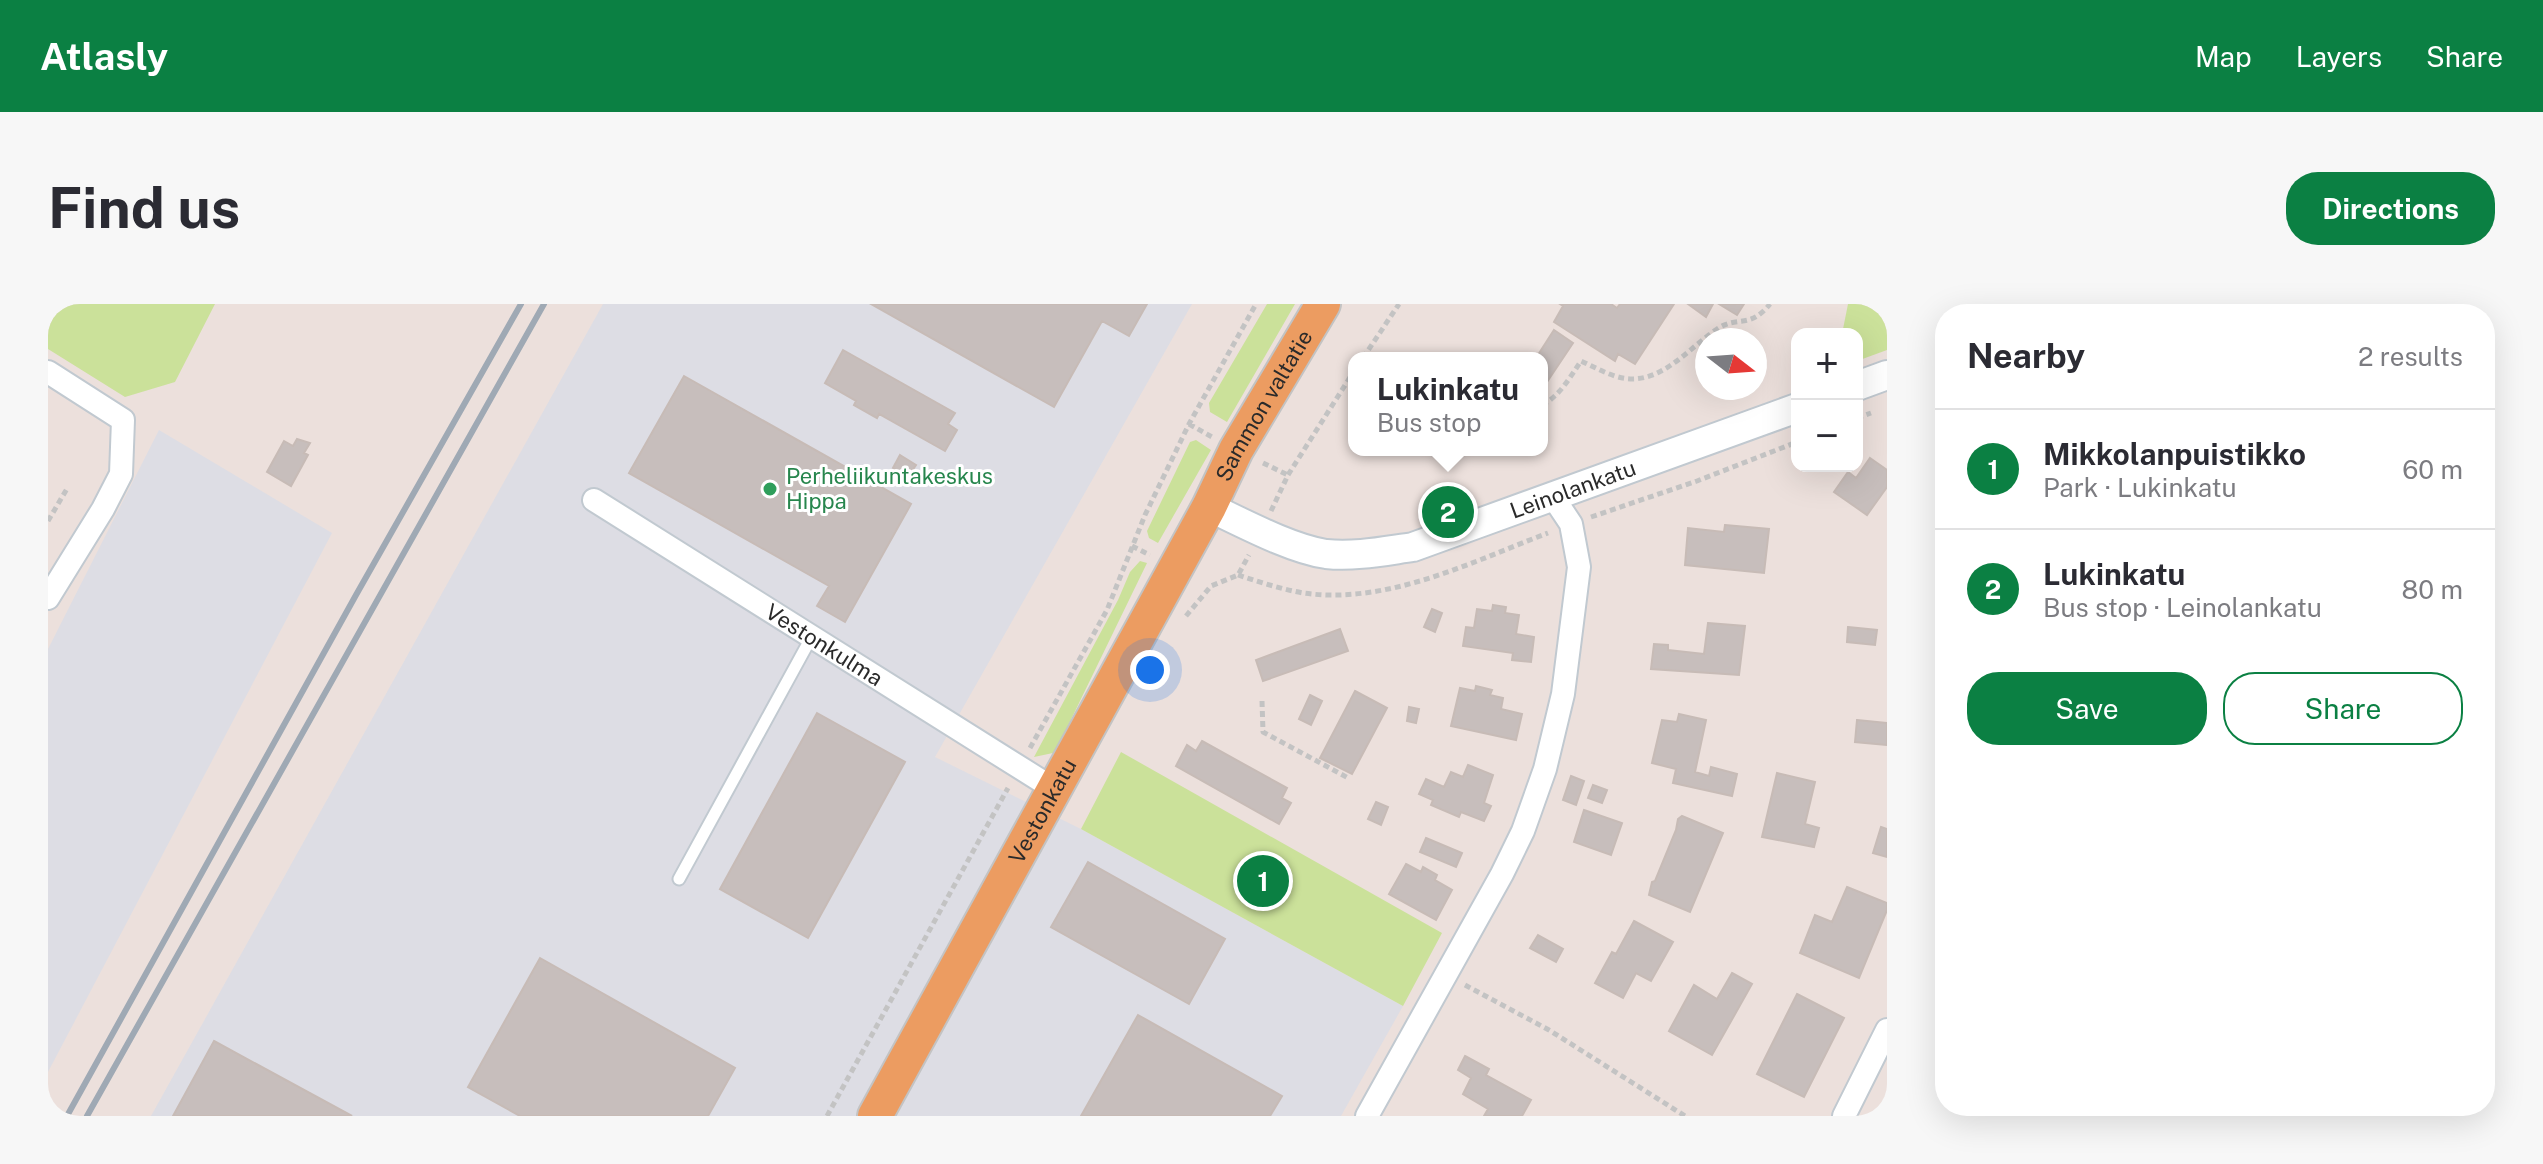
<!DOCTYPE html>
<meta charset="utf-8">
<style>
:root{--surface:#fff;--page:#f7f7f7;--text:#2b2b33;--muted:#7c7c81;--line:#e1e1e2;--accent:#0b8043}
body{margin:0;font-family:"Public Sans",sans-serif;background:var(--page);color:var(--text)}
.controls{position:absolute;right:24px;top:24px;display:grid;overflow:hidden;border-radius:16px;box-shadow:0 8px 32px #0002}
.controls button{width:72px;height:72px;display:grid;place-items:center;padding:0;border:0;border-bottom:2px solid var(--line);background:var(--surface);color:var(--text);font:40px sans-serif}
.compass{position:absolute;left:1647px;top:24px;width:72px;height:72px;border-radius:50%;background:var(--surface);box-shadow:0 8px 32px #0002;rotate:107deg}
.you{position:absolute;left:1102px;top:366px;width:28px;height:28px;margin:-20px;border:6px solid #fff;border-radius:50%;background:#1a73e8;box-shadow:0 0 0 12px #1a73e833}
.badge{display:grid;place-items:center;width:52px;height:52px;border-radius:50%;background:var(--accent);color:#fff;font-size:26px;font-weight:700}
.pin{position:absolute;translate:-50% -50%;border:4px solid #fff;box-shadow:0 2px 8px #0006}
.popup{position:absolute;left:1300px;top:48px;width:200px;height:104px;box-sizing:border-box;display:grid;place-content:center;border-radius:16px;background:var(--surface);filter:drop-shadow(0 2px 6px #0005);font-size:26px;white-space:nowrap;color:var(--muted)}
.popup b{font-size:30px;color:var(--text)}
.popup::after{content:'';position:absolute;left:50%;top:100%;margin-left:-16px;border:16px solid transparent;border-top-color:var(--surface)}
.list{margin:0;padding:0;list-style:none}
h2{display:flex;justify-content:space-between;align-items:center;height:104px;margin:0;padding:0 32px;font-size:34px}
h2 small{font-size:26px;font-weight:400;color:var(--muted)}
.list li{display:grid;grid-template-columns:52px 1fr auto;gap:24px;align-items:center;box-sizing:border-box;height:120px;padding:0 32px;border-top:2px solid var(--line)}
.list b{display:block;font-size:30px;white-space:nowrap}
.list p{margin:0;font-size:26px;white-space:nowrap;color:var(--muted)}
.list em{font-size:26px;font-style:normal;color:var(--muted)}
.actions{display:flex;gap:16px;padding:24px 32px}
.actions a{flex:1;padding:18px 0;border:2px solid var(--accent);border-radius:32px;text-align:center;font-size:28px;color:var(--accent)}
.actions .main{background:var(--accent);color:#fff}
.map{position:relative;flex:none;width:1839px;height:812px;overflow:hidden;border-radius:32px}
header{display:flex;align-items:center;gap:48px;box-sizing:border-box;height:112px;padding:0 40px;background:var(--accent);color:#fff}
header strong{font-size:38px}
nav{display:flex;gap:44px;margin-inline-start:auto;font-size:28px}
.intro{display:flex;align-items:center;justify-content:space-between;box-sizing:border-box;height:192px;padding:0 48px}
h1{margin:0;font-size:56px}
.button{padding:20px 36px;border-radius:32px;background:var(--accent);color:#fff;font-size:28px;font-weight:700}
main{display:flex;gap:48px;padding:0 48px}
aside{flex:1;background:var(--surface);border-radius:32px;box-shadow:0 8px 32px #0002}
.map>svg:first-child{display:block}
.industrial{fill:#dddde4}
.green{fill:#cbe19a}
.building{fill:#c7bebc;stroke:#c7bbb6;stroke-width:2}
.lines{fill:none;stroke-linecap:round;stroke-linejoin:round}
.service-casing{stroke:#c1c9d0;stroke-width:15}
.minor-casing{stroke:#c1c9d0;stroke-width:26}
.tertiary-casing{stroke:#c1c9d0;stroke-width:32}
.primary-casing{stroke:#c3c3c3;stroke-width:38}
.path{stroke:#c3c3c3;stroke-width:5;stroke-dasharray:6 4;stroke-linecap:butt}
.service{stroke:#fff;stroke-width:11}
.minor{stroke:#fff;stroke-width:22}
.tertiary{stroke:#fff;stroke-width:28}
.primary{stroke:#ec9c61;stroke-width:34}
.rail{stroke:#9fa9b4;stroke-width:6}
.leisure-dot{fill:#2e9e5b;stroke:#fff;stroke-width:3}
.labels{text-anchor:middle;stroke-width:6;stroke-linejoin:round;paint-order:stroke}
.street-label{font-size:22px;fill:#2a2a2a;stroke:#fff}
.leisure-label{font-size:22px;fill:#27864d;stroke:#fff;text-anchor:start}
</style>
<header>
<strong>Atlasly</strong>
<nav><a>Map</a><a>Layers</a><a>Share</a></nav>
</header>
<div class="intro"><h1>Find us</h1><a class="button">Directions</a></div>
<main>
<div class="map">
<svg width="1839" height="812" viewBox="0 0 1839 812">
<rect width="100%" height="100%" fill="#ece0dc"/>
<!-- industrial -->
<path class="industrial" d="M555,0H1144L887,453L1033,525L1355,702L1293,812H103Z
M111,126L284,229L0,768V345Z"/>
<!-- green -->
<path class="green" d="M0,0H167L127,78L77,93L0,45Z
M1219,0H1247L1179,118L1162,108L1161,99Z
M1800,0H1839V46L1809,57V30H1794Z
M1148,136L1163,146L1110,239L1101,234L1099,227L1142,138Z
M1092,257L1099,259L1014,434L1005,449L986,453L1070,296L1082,268Z
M1073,448L1394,629L1355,702L1033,525Z"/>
<!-- building -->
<path class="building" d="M823,0H1099L1081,32L1054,17L1006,103Z
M1512,0H1563L1569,4L1572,0H1626L1587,60L1570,50L1567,57L1506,18L1515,2Z
M1640,0H1665L1658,13Z
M1671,0H1696L1689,11Z
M1506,26L1525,39L1499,78L1494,75V54H1488Z
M795,46L907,109L900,120L909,126L897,147L831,110L829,114L806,101L808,97L777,79Z
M636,72L863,200L797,318L769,302L781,282L581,169Z
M249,135L262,139L256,149L260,151L243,182L219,168L236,137L245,142Z
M852,151L868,161L860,173L845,164Z
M1822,154L1839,166V183L1819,211L1786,188L1800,168L1808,174Z
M1677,221L1721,225L1716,269L1637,261L1640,224L1676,228Z
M1445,301L1458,303L1457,309L1471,311L1468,330L1486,333L1483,358L1464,356L1465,349L1415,342L1418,323L1426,324L1429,305L1444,307Z
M1384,305L1394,309L1387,328L1376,323Z
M1660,319L1697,322L1691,371L1603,365L1606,340L1620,341V346L1656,350Z
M1800,323L1829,326L1827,341L1799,338Z
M1292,325L1300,347L1215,377L1208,356Z
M1428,382L1444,386L1442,391L1455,394L1453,405L1474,410L1468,436L1403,422L1412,384L1427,387Z
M1307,387L1339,404L1304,470L1272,454Z
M1262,391L1274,397L1263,421L1251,415Z
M1361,403L1371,405L1368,419L1359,417Z
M769,409L857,458L760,634L672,585Z
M1631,410L1658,416L1647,468L1661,472L1663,463L1689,470L1684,492L1625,479L1628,465L1604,459L1614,416L1629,418Z
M1809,416L1839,419V441L1807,438Z
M1154,437L1239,484L1234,494L1243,499L1231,520L1128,462L1139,441L1148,447Z
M1420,461L1445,471L1436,499L1443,502L1436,517L1413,508L1411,513L1383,501L1385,496L1371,490L1378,475L1396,483L1403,468L1415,473Z
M1729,469L1767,478L1757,520L1771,524L1766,543L1714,533Z
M1523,472L1536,477L1528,501L1515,496Z
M1545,481L1559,486L1554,499L1540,494Z
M1328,498L1340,503L1333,521L1320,515Z
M1536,506L1574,519L1563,551L1526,538Z
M1634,512L1675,529L1642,608L1601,591L1604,578L1607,577L1628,526L1630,515Z
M1833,523L1839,525V553L1825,549Z
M1378,534L1414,549L1408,563L1372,548Z
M1040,558L1177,635L1141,700L1003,623Z
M1358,560L1373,568L1375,563L1389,571L1387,576L1404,586L1388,616L1341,590Z
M1799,583L1839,599V606L1811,674L1752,649L1767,611L1784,618Z
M1586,617L1625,638L1603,677L1588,669L1575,694L1547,679L1564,648L1568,650Z
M1490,631L1515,645L1508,658L1482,644Z
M492,654L687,764L660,812H472L420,783Z
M1684,669L1704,680L1664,751L1621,727L1646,681L1669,695Z
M1749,690L1796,714L1756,793L1709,770Z
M1090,711L1234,792L1222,812H1033Z
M166,737L304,812H125Z
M1417,752L1441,765L1438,771L1483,796L1474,812H1436L1440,805L1415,790L1423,774L1410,766Z"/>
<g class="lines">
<!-- service casing -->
<g class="service-casing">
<path id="service" d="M631,575L763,334"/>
</g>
<!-- minor casing -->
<g class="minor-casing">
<g id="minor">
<path d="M0,68L75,116L73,170L55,205L0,294"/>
<path id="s1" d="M546,196L1006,485"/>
<path d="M1319,812L1454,570L1475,527L1497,465L1515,390L1531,263L1523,220L1505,193"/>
<path d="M1796,812L1839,726"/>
</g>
</g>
<!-- tertiary casing -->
<g class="tertiary-casing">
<g id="tertiary">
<path d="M1809,82L1839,71"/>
<path id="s2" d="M1161,203C1193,218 1243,245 1278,250C1307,253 1336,247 1365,243L1749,104"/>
</g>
</g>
<!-- primary casing -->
<g class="primary-casing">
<g id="primary">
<path id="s3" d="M827,812L1161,203L1188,146L1275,0"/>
</g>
</g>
<!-- path -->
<path class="path" d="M1315,54L1351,0
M1494,101C1512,92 1522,73 1533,57C1544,62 1555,68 1567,72C1609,86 1638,46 1669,25C1689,11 1701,26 1722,0
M1809,114L1823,109
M1141,120L1164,133
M1215,159L1240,171
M1223,207L1240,171L1306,67
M1543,213L1649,177L1749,138
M0,217L20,183
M1084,242L1102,251
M1190,271C1211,278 1233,285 1255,289C1340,301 1423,258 1500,229
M1138,312L1163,282L1190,271L1201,251
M1214,397L1215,428L1302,475
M982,444L1059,306L1097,211L1141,120L1208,0
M1417,681L1501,726L1637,812
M779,812L960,484"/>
<!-- service -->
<use href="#service" class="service"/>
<!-- minor -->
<use href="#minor" class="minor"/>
<!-- tertiary -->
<use href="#tertiary" class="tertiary"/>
<!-- primary -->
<use href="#primary" class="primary"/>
<!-- rail -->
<path class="rail" d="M19,812L308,291L473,0
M39,812L496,0"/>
</g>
<!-- markers -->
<circle class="leisure-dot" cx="722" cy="185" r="8"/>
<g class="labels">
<!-- street labels -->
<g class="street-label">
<text dy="8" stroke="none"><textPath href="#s3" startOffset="810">Sammon valtatie</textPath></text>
<text dy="8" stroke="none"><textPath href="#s2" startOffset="384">Leinolankatu</textPath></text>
<text dy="8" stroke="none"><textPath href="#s1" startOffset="272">Vestonkulma</textPath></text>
<text dy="8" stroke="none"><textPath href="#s3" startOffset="348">Vestonkatu</textPath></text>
</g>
<!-- leisure labels -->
<g class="leisure-label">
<text x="738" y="180">Perheliikuntakeskus<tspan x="738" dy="25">Hippa</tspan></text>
</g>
</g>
</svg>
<div class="controls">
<button>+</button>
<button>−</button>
</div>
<svg class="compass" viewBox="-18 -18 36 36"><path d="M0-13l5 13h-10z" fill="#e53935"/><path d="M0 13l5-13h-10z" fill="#7c7c81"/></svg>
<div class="you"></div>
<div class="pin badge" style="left:1215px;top:577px">1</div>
<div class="pin badge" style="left:1400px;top:208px">2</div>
<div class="popup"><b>Lukinkatu</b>Bus stop</div>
</div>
<aside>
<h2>Nearby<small>2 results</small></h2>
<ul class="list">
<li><span class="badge">1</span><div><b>Mikkolanpuistikko</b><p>Park · Lukinkatu</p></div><em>60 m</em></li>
<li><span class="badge">2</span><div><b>Lukinkatu</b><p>Bus stop · Leinolankatu</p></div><em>80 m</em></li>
</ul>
<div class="actions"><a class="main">Save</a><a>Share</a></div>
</aside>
</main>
